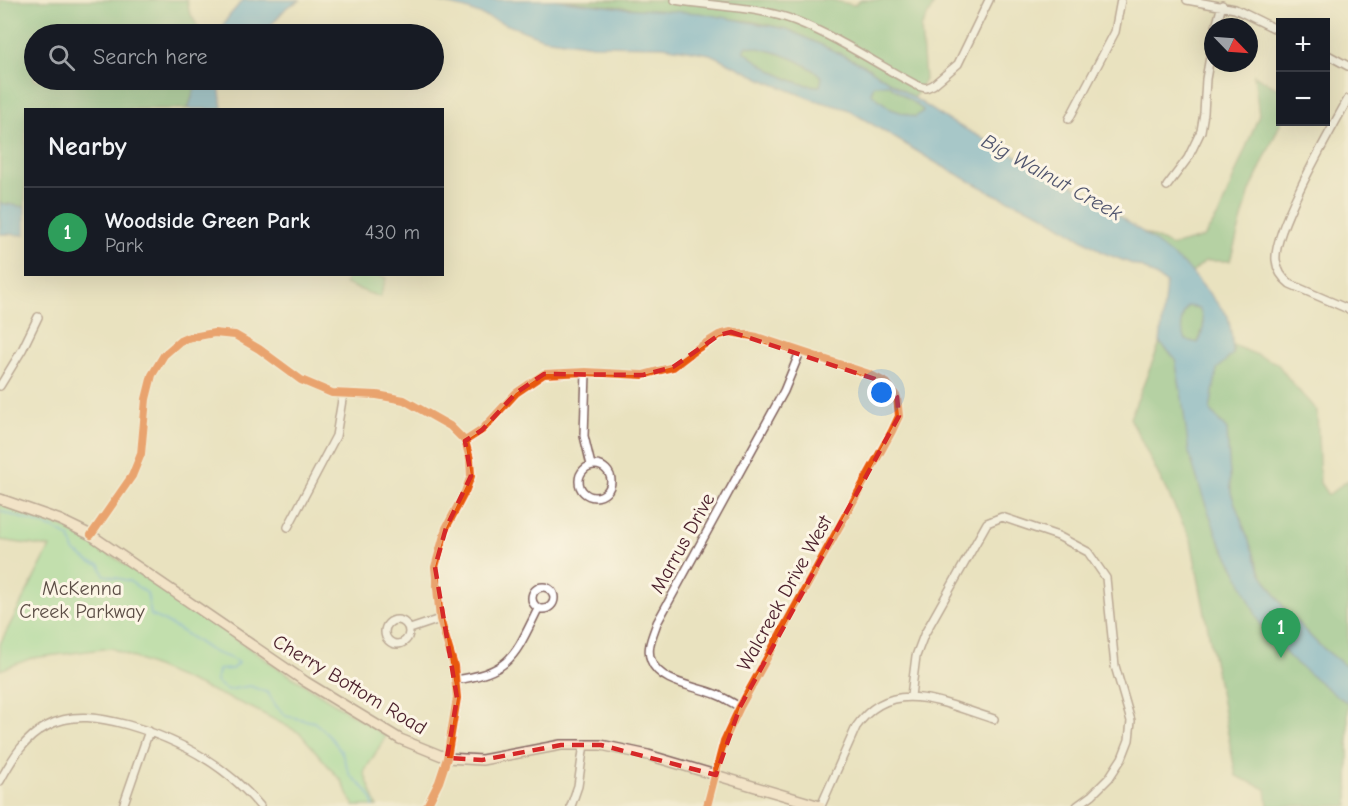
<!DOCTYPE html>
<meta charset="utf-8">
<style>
:root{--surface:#171b24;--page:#242831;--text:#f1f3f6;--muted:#9ea1a6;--line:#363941;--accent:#0b8043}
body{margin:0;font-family:"Comic Neue",sans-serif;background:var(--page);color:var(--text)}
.controls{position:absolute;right:18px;top:18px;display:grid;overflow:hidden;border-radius:0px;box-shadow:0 6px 24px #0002}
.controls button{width:54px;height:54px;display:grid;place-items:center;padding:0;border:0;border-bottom:2px solid var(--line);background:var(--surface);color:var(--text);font:30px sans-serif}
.compass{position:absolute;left:1204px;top:18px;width:54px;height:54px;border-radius:50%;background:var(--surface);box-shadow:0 6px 24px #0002;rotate:115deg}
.you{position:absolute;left:882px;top:393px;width:21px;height:21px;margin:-15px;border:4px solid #fff;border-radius:50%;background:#1a73e8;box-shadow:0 0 0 9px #1a73e833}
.badge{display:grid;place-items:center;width:39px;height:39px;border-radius:50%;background:var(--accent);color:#fff;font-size:20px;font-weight:700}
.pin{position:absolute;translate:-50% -50px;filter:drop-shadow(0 2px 3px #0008)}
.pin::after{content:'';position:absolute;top:32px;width:21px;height:18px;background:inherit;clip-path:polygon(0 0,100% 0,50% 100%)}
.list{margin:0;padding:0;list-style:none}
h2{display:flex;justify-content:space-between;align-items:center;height:78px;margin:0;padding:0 24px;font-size:26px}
h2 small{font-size:20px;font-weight:400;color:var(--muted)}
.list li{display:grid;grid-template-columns:39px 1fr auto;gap:18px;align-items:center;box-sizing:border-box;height:90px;padding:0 24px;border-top:2px solid var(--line)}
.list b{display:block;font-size:22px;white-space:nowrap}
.list p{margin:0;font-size:20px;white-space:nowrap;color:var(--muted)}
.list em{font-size:20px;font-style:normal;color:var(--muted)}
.icon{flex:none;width:33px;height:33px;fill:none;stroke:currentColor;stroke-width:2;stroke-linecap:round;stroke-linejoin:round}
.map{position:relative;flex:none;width:1348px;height:806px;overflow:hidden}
.search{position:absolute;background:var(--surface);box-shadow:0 6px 24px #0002;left:24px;top:24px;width:420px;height:66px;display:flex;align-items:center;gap:15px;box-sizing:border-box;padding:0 21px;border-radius:33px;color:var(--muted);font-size:22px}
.panel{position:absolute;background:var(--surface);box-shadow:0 6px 24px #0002;left:24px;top:108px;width:420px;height:168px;border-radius:0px}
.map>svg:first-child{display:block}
.green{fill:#92dc98;stroke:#6e7e62;stroke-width:1.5}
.forest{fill:#75bc80;stroke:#606e56;stroke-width:1.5}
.water{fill:#59a7d3;stroke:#52637f;stroke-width:1.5;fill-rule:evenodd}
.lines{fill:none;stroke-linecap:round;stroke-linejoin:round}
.stream{stroke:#59a7d3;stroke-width:2}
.minor-casing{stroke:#82635f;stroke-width:10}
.secondary-casing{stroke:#82635f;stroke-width:12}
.minor{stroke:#fff;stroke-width:7}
.secondary{stroke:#fce5d0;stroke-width:9}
.cycleway-casing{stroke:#fcf5e5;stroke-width:11}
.cycleway{stroke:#e8590c;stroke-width:8}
.marked{fill:none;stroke:#d62828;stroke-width:4.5;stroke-dasharray:12 8;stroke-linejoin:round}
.labels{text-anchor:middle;stroke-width:6;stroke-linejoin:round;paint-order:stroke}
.street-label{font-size:20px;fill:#4a1f2b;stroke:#fcf5e5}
.park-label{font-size:20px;fill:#5c4e46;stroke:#fcf5e5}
.water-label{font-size:21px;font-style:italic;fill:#50556e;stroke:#fcf5e5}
</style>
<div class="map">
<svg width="1348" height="806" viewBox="0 0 1348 806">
<rect width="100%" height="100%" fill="#fcf5e5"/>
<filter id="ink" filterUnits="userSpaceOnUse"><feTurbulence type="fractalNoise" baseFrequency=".0167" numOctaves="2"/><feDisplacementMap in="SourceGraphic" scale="12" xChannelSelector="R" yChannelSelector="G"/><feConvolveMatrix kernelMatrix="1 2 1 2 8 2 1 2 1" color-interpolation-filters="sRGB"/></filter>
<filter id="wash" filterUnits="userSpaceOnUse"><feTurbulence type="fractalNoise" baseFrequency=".008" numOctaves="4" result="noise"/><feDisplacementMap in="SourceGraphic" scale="24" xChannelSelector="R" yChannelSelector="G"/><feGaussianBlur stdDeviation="1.35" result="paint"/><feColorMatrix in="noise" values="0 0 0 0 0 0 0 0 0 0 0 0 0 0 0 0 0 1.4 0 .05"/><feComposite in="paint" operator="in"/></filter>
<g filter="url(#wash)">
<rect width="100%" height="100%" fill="#e9e2bf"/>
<!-- green -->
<path class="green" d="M348,275H376L386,278L380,297L345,284Z
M0,503L64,527L117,559L280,669L386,736L364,772L377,806H354L342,782L300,733L252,708L111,648L32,658L0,670V644L50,547L0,540Z"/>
<!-- forest -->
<path class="forest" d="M0,0H187L189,11L202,34H34V80H198L188,109L26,110L25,207L0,203Z
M555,0H831L854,5L861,0H936L921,28L925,80L914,98L864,65L787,29L750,21Z
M747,46C773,50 802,59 822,77L820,86C793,86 765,68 744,51Z
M1254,75L1280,90L1281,122L1250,191L1230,261H1205L1192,273L1141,231L1172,246L1204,237L1219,214L1259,115Z
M888,84L924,110L915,117L891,109L871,93L874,85Z
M1188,306L1199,308L1205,322L1198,343L1186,340C1180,327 1179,318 1188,306Z
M1160,343L1175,358L1182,398L1218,538L1237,573L1334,694L1348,703V806H1268L1266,789L1236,776L1191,540L1130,418Z
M1233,345L1277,363L1292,383L1317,411L1320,483L1328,495L1348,480V668L1318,644L1287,612L1261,573L1231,493L1227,430L1210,410L1217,368L1233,354Z"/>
<!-- water -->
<path class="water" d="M243,0H301L287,7L263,34H217L229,16Z
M430,0H555L623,8L700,13L787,29L864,65L948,120L1076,187L1141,231L1188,268L1228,316L1232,337L1233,354L1217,369L1210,410L1227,430L1231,493L1261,573L1287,612L1318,644L1348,668V703L1334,694L1291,659L1260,624L1237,573L1218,538L1203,497L1189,453L1182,398L1175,358L1160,343L1166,283L1143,268L1104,253L1042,214L994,194L938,164L847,109L814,100L768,82L710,54L663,46L593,45L542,38L466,9ZM747,46C773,50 802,59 822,77L820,86C794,87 764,67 744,51ZM888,84L923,110V111L915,117L891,109L871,93L874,85ZM1188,306L1199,308C1205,322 1205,330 1198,343L1186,340C1180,327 1179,318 1188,306Z
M198,80H221L219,82L222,109H188Z
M0,203L25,207V235L0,234Z"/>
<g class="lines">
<!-- stream -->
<path class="stream" d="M0,511L55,529L70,538L74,551L90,562L100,565L104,575L129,581L147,593L151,615C172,624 189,636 208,649C218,656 227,654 238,663L232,669L218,670L216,682L227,690L250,686L268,693L276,706L286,716L314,722L328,734L341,751L350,775L366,790L373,801V806"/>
</g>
</g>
<g filter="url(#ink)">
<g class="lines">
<!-- minor casing -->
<g class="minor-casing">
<path id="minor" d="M675,0C715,7 758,6 796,21C839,38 878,65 918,86L926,88L933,85L958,64L989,0
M1187,0L1235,9L1280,31
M1216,27L1222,5
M1326,54L1348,66
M1348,99C1331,130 1273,230 1276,260C1277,270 1282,278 1290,284L1348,309
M1069,119L1115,32L1121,0
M1167,186L1188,158L1201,131L1204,113L1206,79L1213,40
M586,372L584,436L591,465
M0,386L22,350L38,317
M465,441L482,430L516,393L544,374L586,372L643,375L673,367L695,350L719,335L731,332L757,337L869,374L887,383L897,397L899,416L892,431L740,707L724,741L707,806
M579 481a16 16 0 1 1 32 0a16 16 0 1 1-32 0Z
M288,527L336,436L343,394
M91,535L132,476L141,454L146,399L152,375L164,355L180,341L187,338L214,333L235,335L259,349L301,380L332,393L377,395L404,400L450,426L465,441L470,459L471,476L465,492L446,528L435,567L440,619L454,666L457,698L447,758L439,782L427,806
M532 598a11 11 0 1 1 22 0a11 11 0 1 1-22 0Z
M385 632a12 12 0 1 1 24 0a12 12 0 1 1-24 0Z
M410,629L440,619
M455,680C511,673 515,655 538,609
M911,696L916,656L924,635L987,523L1002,517L1058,536L1088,552L1106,578L1115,666L1131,721L1129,740L1122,758L1109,778L1092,795L1077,806
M740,707C732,703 724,697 715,694C696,686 659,683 651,660C646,648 653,635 657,623L784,391L800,352
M0,781C12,759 24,738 47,726C73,712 102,718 128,725C180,740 226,765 260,806
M123,806L149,731
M571,806L578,786L584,744
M821,806L856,727C892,674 946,705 994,719"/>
</g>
<!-- secondary casing -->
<g class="secondary-casing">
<path id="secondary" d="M0,499L60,520L91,535L306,682L400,739L447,758L482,760L561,745H601L648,755L820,806"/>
</g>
<!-- minor -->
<use href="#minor" class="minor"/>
<!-- secondary -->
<use href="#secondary" class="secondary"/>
<!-- cycleway casing -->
<g class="cycleway-casing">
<path id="cycleway" d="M465,441L482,430L516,393L544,374L586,372L643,375L673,367L695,350L719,335L731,332L757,337L869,374L887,383L897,397L899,416L892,431L740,707L724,741L707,806
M91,535L132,476L141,454L146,399L152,375L164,355L180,341L187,338L214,333L235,335L259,349L301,380L332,393L377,395L404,400L450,426L465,441L470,459L471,476L465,492L446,528L435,567L440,619L454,666L457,698L447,758L439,782L427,806"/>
</g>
<!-- cycleway -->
<use href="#cycleway" class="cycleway"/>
</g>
</g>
<!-- marked area -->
<path d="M0 0H1348V806H0ZM731,332L887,383L897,397L899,416L740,707L716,775L601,745H561L482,760L447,758L457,698L435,567L446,528L471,476L465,441L482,430L516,393L544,374L643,375L673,367L719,335Z" fill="#e9e2bf" fill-opacity=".55" fill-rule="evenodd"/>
<path class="marked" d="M731,332L887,383L897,397L899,416L740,707L716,775L601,745H561L482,760L447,758L457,698L435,567L446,528L471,476L465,441L482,430L516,393L544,374L643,375L673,367L719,335Z"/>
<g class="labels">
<!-- street labels -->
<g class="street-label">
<text transform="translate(682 543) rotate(-61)" y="7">Marrus Drive</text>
<text transform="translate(784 593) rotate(-61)" y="7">Walcreek Drive West</text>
<text transform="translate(350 684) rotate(31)" y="7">Cherry Bottom Road</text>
</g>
<!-- park labels -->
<g class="park-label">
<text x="82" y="595">McKenna<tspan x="82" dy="23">Creek Parkway</tspan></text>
</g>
<!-- water labels -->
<g class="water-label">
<text transform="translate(1052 177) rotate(29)" y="7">Big Walnut Creek</text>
</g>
</g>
</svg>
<div class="controls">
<button>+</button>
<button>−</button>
</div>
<svg class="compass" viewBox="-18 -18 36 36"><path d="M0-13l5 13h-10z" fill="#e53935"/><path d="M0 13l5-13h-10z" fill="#9ea1a6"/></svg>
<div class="you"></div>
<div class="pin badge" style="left:1281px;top:658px;background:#2e9e5b">1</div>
<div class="search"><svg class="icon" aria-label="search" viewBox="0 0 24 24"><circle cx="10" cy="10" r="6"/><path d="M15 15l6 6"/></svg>Search here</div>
<section class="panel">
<h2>Nearby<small></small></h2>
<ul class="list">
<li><span class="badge" style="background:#2e9e5b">1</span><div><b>Woodside Green Park</b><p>Park</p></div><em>430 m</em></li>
</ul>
</section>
</div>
